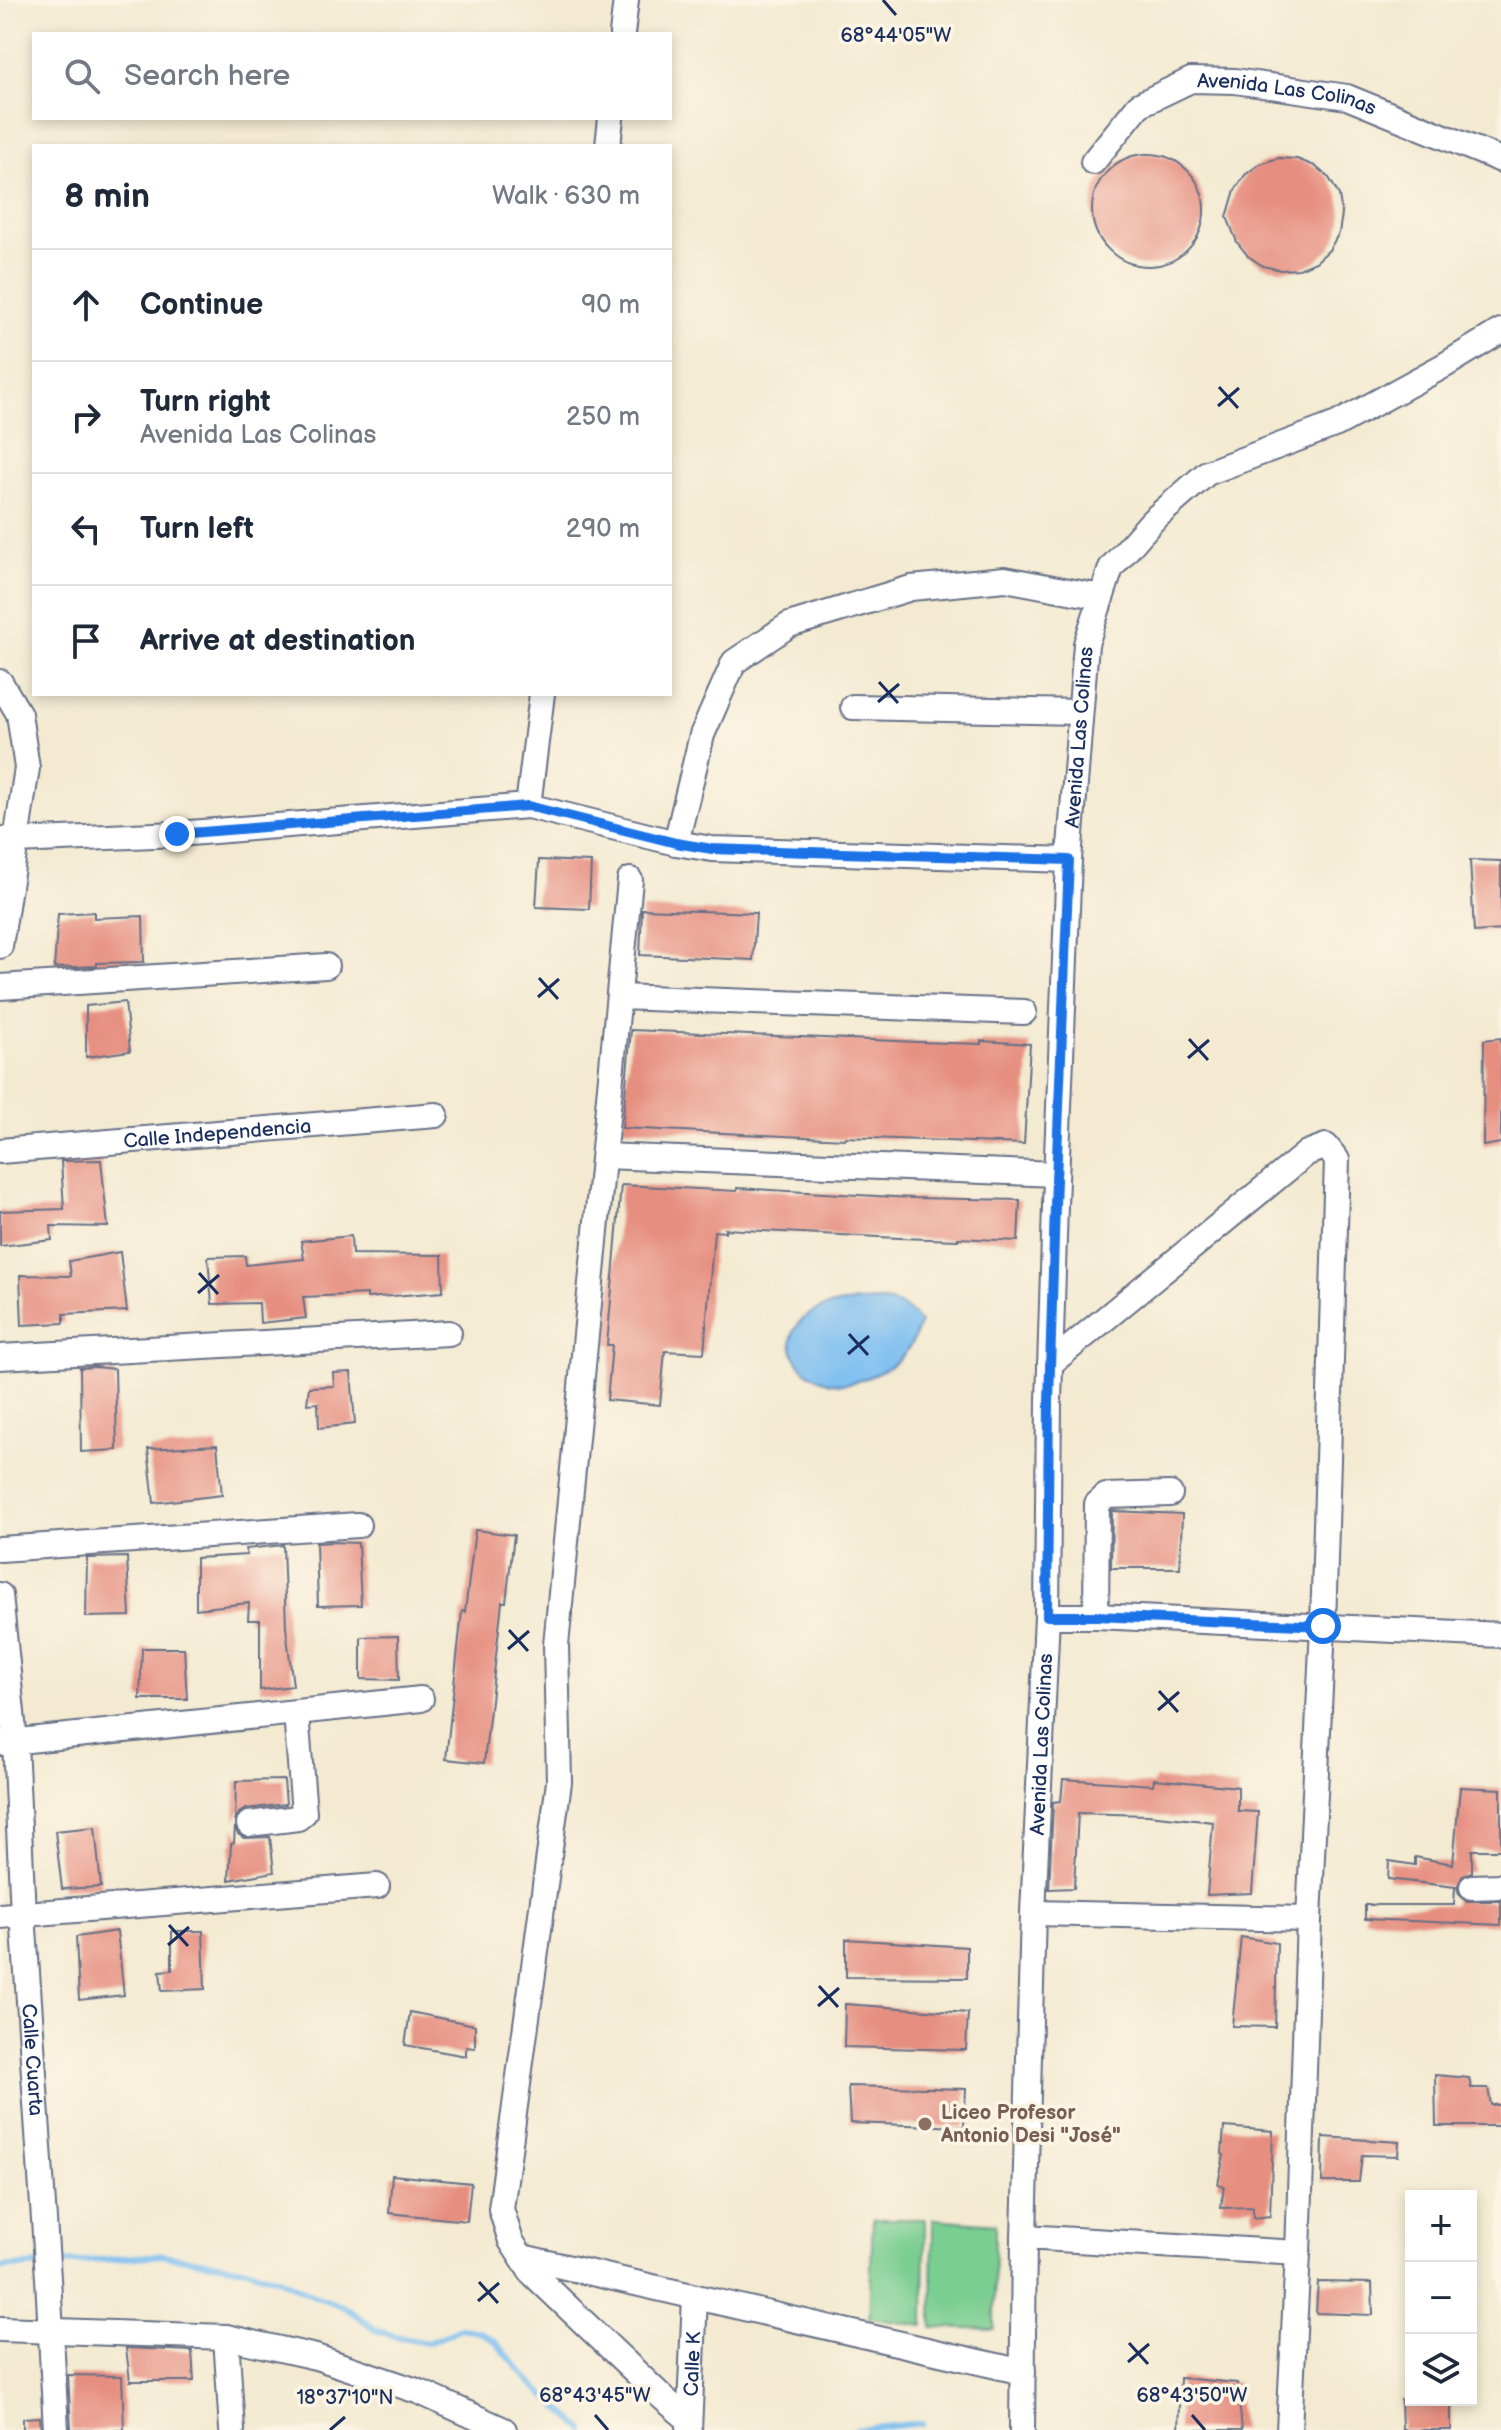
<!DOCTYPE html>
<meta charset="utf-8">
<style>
:root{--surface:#fff;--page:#f6f6f7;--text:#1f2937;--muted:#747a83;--line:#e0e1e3}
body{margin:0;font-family:"Balsamiq Sans",sans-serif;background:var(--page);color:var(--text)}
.controls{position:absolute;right:24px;bottom:24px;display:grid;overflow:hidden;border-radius:0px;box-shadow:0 4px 12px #0003}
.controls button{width:72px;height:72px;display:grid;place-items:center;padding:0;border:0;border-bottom:2px solid var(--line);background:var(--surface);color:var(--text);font:40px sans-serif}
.stop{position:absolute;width:24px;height:24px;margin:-18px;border:6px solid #1a73e8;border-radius:50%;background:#fff}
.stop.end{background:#1a73e8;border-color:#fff;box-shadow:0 2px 8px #0008}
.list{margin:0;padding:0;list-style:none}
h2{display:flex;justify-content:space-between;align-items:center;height:104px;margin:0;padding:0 32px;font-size:34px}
h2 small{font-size:26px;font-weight:400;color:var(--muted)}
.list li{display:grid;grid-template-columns:52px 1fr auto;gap:24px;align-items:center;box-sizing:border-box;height:112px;padding:0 32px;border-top:2px solid var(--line)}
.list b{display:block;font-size:30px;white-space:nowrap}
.list p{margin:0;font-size:26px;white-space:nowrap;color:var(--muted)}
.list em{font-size:26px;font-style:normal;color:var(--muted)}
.icon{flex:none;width:44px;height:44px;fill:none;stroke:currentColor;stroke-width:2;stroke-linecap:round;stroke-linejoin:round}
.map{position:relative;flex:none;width:1501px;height:2430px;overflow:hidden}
.search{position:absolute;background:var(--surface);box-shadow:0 4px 12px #0003;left:32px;top:32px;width:640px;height:88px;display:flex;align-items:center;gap:20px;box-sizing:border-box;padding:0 28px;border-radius:0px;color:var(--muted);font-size:30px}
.panel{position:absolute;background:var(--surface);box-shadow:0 4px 12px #0003;left:32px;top:144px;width:640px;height:552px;border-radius:0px}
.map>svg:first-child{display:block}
.green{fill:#7ace92;stroke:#4a7e78;stroke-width:2}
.water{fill:#7bbef1;stroke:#4b76a8;stroke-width:2}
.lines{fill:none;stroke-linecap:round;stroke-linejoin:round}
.stream{stroke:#7bbef1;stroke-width:6}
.building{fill:#e68f81}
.street-casing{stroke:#677086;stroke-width:28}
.street{stroke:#fff;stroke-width:24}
.route{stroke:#1a73e8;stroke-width:10}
.ticks{fill:none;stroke:#1b2f5e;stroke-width:3}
.education-dot{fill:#8d6e63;stroke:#fcf5e5;stroke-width:3}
.labels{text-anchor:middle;stroke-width:7;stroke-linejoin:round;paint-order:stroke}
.street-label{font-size:20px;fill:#1b2f5e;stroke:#fcf5e5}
.education-label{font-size:20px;font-weight:bold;fill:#785e54;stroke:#fcf5e5;text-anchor:start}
.ticks-label{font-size:20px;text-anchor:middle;fill:#1b2f5e;stroke:#fcf5e5;stroke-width:7;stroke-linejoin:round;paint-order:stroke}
</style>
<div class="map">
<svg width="1501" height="2430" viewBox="0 0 1501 2430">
<rect width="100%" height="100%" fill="#fcf5e5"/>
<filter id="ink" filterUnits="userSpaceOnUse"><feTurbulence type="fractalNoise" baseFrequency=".0125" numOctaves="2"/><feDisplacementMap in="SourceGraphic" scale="16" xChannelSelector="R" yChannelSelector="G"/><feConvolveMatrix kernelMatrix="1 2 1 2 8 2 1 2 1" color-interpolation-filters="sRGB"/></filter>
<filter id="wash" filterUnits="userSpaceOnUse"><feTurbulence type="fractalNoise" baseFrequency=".006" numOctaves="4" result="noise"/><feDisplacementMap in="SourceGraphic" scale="32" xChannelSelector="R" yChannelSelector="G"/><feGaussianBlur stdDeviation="1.8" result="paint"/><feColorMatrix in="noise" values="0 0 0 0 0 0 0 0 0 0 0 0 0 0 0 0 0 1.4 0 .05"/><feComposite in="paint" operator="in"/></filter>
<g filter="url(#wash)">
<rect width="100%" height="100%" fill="#f3ead1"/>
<!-- green -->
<path class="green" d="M873,2219H925L924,2326L869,2318Z
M933,2219L995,2224L994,2329L932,2327Z"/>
<!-- water -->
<path class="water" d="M884,1301C900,1303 909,1309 920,1323C913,1347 901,1362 878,1373C867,1378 855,1383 843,1384C798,1384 767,1333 817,1310C838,1301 861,1302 884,1301Z"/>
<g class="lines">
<!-- stream -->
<path class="stream" d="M52,2264L162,2255L243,2268L281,2280L314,2296L345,2307L378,2331L407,2339L427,2343L461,2329L480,2332L495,2341L532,2384L584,2430
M0,2268L41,2265
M855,2430L922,2423"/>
</g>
<g id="blocks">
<!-- building -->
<path class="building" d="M1092 210a56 56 0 1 1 112 0a56 56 0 1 1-112 0Z
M1278,158L1297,159L1315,166L1329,178L1339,195L1342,214L1339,233L1329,250L1316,262L1299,269L1281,270L1263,266L1248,256L1237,242L1227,217L1235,190L1245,175L1260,164Z
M539,860L591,862L589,909L536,907Z
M1470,860L1501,861V930L1474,932Z
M642,909L756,913L753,960L640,955Z
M94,912V918L143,916L144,962L97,963V966L54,968L58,914Z
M125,1002L130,1051L86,1057V1006Z
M631,1030L919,1042L981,1044V1041L1030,1044L1024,1144L845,1137V1139L622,1128Z
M1501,1038V1143L1483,1146L1484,1040Z
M101,1160L108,1227L51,1226L52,1240L0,1246V1211L64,1209L61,1161Z
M621,1185L737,1191V1188L912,1198L1020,1200L1018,1241L958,1238V1240L899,1238L725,1229V1232L714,1231L704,1353L665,1351L660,1405L607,1400L612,1345H607Z
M351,1236L352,1254L442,1255L443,1292L367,1298V1294L303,1297L306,1318L260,1323L259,1303L212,1304L208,1257L245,1256L246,1265L304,1259L301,1241Z
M120,1252L127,1311L64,1314V1323L22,1325L20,1275L71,1276L69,1261Z
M95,1367L115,1369L117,1450L81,1452L80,1368Z
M351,1372L355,1424L319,1428L318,1403L307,1404L309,1387L334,1386L333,1373Z
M217,1445L222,1495L154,1503L148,1449Z
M1112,1511L1182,1514L1180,1568H1111Z
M475,1530L514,1535L506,1602H502L484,1763L446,1759L462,1611L465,1612Z
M333,1542L358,1543L361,1605L318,1606L316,1543Z
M283,1545L286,1627L293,1686L260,1690V1620H248L249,1603L196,1609V1558L247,1555L245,1549Z
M127,1557L130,1616L86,1617L87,1558Z
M398,1636L399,1680L361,1679V1637Z
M142,1648H184L187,1699H140Z
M1063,1779L1153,1785L1154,1779L1238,1787V1811L1258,1812L1252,1893L1207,1895L1213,1822L1148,1815L1078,1813L1074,1888L1049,1889L1053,1802L1061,1801Z
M284,1780L286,1804L246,1809L239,1813L235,1821L236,1781Z
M1460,1787L1501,1789V1850H1472V1872L1463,1875L1457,1887L1459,1894L1466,1901H1501V1925L1365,1919V1905H1454L1455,1887L1388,1879L1389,1861L1415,1865V1857L1453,1864Z
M95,1827L101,1887L62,1889L55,1831Z
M235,1827L238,1834L244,1838L270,1837L274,1872L229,1880L231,1844L234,1843Z
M117,1931L124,1995L79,2000L76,1937Z
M172,1931H203L205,1989L162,1991L160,1971L172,1970Z
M1241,1937L1277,1943L1275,2027L1232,2026Z
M846,1939L967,1947V1978L846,1977Z
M845,2004L968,2013L966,2050L844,2047Z
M410,2012L475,2025V2048L466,2047V2056L405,2045Z
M1435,2075L1469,2078L1471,2088H1488L1491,2105H1501V2126H1436Z
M848,2086L966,2089L964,2127L850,2123Z
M1224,2127L1273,2131L1270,2216L1253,2218V2207L1221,2208L1224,2186L1218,2184L1224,2155L1222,2154Z
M1323,2137L1399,2142L1398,2156L1362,2155L1359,2182H1322Z
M392,2175L471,2183L467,2221L389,2213Z
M1318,2282L1372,2283L1373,2315L1316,2313Z
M126,2348L192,2351L194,2381H130Z
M68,2375L122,2376L124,2430H71Z
M1180,2378L1237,2383L1242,2430H1178Z
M1401,2400H1451V2430H1402Z
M40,2417L41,2430H23V2418Z"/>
</g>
</g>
<g filter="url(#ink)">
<use href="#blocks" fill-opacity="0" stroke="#677086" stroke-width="2"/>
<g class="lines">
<!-- street casing -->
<g class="street-casing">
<g id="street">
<path d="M622,34L626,0"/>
<path d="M608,146L611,118"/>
<path id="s1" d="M1093,162L1139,105L1191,80L1235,81L1347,97L1501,160"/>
<path d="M0,682L19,714L27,768L0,946"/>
<path d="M853,707L1080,712"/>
<path d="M528,806L542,694"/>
<path d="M0,839L16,841L177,834L528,806L676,843L712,849L1069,860"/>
<path d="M676,843L702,735L734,662L789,625L911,588L1005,579L1101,597"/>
<path d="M630,880L556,1645L559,1782L501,2209L511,2241L531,2272L663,2398L688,2419"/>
<path d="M0,987L326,966"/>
<path d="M619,997L1024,1012"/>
<path id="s2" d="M0,1151L436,1115"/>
<path d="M604,1156L1056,1174"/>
<path d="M0,1357L449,1333"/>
<path d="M1050,1364L1307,1153L1326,1146L1337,1160L1323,1626L1309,1919L1298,2253L1289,2430"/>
<path d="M0,1549L358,1525"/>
<path id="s3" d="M0,1595L15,1742L23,1914L48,2278L56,2430"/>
<path d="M1047,1616H1096L1501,1635"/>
<path d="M1096,1616L1097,1504L1106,1496L1170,1494"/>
<path d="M0,1743L421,1699"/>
<path d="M249,1824L298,1818L304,1813L296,1713"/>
<path d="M1472,1887L1501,1886"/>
<path d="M1033,1913L1309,1919"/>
<path d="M0,1916L377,1886"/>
<path d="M1024,2237L1298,2253"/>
<path d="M522,2257L1023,2372"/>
<path d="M0,2329L226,2337L316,2357L420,2392L504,2430"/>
<path d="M226,2337L232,2430"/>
<path id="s4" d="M689,2430L695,2297"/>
<path id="s5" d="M1022,2430L1024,2237L1033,1913L1047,1616L1049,1401L1055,1205L1069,860L1086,644L1111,568L1152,521L1207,473L1337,424L1445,365L1501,331"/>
</g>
</g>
<!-- street -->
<use href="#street" class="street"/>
</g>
</g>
<g class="lines" filter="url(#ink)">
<!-- route -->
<path class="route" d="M177,834L528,806L676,843L712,849L1069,860L1055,1205L1049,1401L1047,1616H1096L1323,1626"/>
</g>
<!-- ticks -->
<path class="ticks" d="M883,0L896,15M1219,387L1238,408M1218,406L1239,388M879,682L898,703M878,702L899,684M539,978L558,999M538,997L559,979M1189,1039L1208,1060M1188,1058L1209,1040M199,1273L218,1294M198,1293L219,1275M849,1334L868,1355M848,1354L869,1336M509,1630L528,1651M508,1649L529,1631M1159,1691L1178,1712M1158,1710L1179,1692M169,1925L188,1946M168,1945L189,1927M819,1986L838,2007M818,2006L839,1988M479,2282L498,2303M478,2301L499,2283M1129,2343L1148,2364M1128,2362L1149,2344M595,2415L608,2430M1192,2415L1205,2430M330,2430L345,2417"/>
<!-- markers -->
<circle class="education-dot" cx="925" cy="2124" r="8"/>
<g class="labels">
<!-- street labels -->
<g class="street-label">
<text dy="7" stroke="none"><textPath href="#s1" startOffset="228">Avenida Las Colinas</textPath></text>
<text dy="7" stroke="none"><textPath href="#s5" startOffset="1694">Avenida Las Colinas</textPath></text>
<text dy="7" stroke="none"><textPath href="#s2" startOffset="218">Calle Independencia</textPath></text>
<text dy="7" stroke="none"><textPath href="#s5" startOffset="686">Avenida Las Colinas</textPath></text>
<text dy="7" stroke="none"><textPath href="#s3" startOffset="466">Calle Cuarta</textPath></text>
<text dy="7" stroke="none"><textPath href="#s4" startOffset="66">Calle K</textPath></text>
</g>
<!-- education labels -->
<g class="education-label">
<text x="941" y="2119">Liceo Profesor<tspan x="941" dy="23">Antonio Desi "José"</tspan></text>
</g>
</g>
<g class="ticks-label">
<text x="896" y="42">68°44'05"W</text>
<text x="595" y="2402">68°43'45"W</text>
<text x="1192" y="2402">68°43'50"W</text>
<text x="345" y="2404">18°37'10"N</text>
</g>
</svg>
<div class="controls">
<button>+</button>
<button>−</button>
<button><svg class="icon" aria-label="layers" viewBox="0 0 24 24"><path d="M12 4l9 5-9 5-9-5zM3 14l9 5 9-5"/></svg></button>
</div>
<div class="stop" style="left:1323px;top:1626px"></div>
<div class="stop end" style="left:177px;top:834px"></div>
<div class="search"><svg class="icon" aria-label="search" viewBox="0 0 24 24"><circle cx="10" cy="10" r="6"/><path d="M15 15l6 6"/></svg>Search here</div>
<section class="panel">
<h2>8 min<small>Walk · 630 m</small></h2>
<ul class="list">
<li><svg class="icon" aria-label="ahead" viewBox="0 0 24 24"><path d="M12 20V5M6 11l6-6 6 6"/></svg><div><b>Continue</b></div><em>90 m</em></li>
<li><svg class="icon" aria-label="right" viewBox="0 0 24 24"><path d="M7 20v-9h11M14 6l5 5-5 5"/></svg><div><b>Turn right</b><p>Avenida Las Colinas</p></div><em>250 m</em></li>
<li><svg class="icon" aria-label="left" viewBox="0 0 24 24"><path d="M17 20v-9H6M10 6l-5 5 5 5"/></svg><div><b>Turn left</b></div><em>290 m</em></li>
<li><svg class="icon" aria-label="arrive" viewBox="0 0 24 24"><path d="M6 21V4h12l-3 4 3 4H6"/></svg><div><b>Arrive at destination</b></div></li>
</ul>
</section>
</div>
